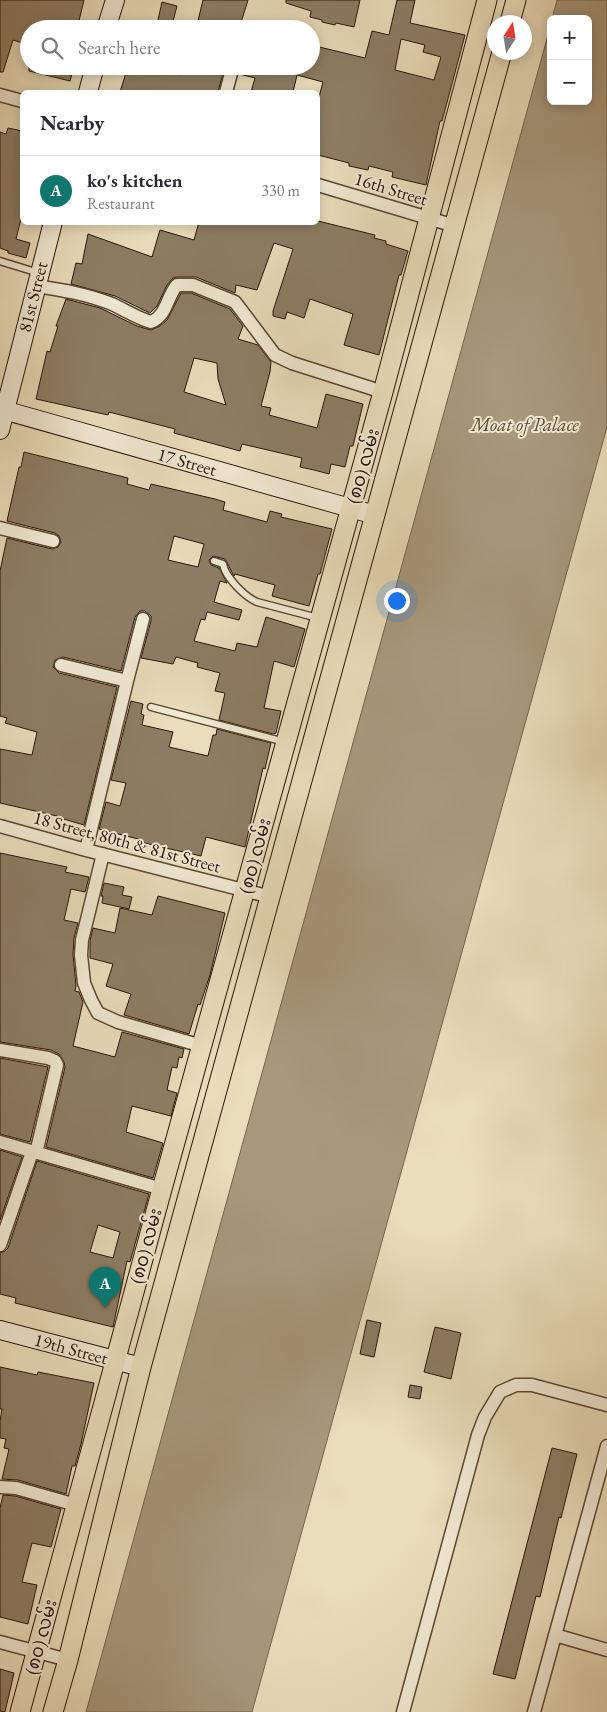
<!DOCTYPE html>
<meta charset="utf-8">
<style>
:root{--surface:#fff;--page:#f2f2f3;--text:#2b2b33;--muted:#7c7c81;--line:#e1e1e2;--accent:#0f766e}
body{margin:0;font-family:"EB Garamond","Noto Sans Myanmar",serif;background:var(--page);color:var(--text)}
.controls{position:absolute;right:15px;top:15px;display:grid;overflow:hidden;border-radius:8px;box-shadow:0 2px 12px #0003}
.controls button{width:45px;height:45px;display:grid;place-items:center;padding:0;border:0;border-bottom:1px solid var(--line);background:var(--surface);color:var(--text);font:25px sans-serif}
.compass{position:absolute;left:487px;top:15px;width:45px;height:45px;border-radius:50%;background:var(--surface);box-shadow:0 2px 12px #0003;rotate:12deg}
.you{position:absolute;left:396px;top:600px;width:18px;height:18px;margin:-12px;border:4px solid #fff;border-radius:50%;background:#1a73e8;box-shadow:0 0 0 8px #1a73e833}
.badge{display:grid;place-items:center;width:32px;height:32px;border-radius:50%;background:var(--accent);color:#fff;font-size:16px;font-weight:700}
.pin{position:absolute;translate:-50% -41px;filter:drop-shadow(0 1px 2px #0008)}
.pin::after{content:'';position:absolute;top:26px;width:18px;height:15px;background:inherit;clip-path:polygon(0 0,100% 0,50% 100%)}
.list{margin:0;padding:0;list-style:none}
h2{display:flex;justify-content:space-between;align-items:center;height:65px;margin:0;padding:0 20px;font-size:21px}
h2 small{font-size:16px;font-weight:400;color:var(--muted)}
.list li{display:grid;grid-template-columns:32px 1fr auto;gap:15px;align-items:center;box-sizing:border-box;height:70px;padding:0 20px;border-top:1px solid var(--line)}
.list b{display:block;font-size:19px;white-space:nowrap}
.list p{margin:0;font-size:16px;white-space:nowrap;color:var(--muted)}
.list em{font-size:16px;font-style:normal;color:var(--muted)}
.icon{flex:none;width:28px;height:28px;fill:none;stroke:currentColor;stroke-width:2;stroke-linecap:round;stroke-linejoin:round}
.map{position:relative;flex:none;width:607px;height:1712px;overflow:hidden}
.search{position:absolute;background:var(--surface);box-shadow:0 2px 12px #0003;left:20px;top:20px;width:300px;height:55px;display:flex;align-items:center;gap:12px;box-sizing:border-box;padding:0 18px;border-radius:28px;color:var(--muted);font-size:19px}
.panel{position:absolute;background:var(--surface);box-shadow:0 2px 12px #0003;left:20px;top:90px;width:300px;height:135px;border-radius:8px}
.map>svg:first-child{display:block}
.water{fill:#a8997d;stroke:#75644d}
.building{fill:#8d7d64;stroke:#291505;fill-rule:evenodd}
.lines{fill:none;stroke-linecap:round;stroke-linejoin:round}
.lane-casing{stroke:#594732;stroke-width:9}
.street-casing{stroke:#594732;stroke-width:15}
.secondary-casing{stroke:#291505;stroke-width:20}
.primary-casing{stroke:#291505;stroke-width:21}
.lane{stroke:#f1e9d3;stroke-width:6}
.street{stroke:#f1e9d3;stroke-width:12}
.secondary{stroke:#f1e9d3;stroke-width:18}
.primary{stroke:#eaddbb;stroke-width:19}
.labels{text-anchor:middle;stroke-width:4;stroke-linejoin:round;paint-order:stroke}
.street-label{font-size:18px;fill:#291505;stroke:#f1e9d3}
.water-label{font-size:19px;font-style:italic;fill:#5c4a35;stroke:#f1e9d3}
</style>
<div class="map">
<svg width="607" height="1712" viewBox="0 0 607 1712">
<rect width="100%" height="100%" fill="#eaddbb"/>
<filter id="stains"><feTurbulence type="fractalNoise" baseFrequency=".004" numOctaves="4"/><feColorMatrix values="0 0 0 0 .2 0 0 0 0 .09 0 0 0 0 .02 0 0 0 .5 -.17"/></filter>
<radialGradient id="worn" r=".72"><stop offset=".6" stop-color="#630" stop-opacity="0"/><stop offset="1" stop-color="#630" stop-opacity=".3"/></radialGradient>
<!-- water -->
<path class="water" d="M557,0H607V427L252,1712H86L551,24V101H588V19H552Z"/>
<!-- building -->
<path class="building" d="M0,0H84L77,29H29V45L13,40L3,72H0Z
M203,0H248L239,29H196Z
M286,0H360L354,27L336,23L335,25L322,22V20L310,17L311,11L286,3Z
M397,0H415L410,23L465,35L442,121H440L426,185L392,177L393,172L369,166L368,170L349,166V163L318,155V101L323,82L297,75L293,92H251L255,78L239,74L241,66H311V45L365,58L372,31L389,35ZM401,39L425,45L423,52L441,57L434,80L395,70Z
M162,2L177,6L171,29H156Z
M29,66H74L70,81L29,71Z
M128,66H152L181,75L182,66H225L218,92H120Z
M8,128L22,131V215L16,239L30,243L26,258L8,253V251L0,248V132L6,134Z
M318,221L375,235L374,238L386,241V244L408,251L401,275H399L379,355L344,345L353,314L310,299L304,318L287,312L285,319L273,316V311L293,249L274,243L257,290L236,285L235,293L196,277H177L173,278L167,285L157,306L150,313L115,296L71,284L76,263L82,264L88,234L152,257L160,230L194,240L199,222H318Z
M181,293H191L230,309L243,326L238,339L258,345L271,362L270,372L261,406L271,408L269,415L317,428L326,394L363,404L353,446H350L345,467L331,464L329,474L314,470L300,467L302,458L242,444L240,451L174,433L175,429L109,412L108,415L36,399L47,351L50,352L58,326H56L66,299L100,308L137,326L151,330L160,326L167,320ZM194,358L217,363L218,379L226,405L184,392Z
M24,452L128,478L127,484L149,490L151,484L215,499L225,502L223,510L267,522L270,511L282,514L281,517L332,529L320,574H318L309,606L272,596L275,585L235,574L234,576L225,559L213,556L209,560L211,565L219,568L227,583L220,581L214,602L242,610L239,620L207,612L205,620L201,619L194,641L235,651L237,643L257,647L266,617L305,629L294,667L274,661L264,708L281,711L276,733L273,734L219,720L225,693L215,691L220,673L197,667L198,663L176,657L173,664L141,658L151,621V616L145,611H140L135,617L121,671L63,657L55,660L53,667L59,673L117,687L84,825L57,817V816L0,803V749L32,755L37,732L5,723L7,718L0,716V571L7,538L52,549L58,547L61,542L59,536L55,533L7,521L19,467H21ZM174,536L204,544L198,567L168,560Z
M131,701L143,704L141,714L144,715L142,725L173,732L169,747L208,756L213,735H216L217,729L271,743L265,769L263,768L245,847L206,837L201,856L157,846L141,842L142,840L99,829L106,802L120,806L126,783L111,780Z
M0,853L67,867L65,872L89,877L85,892L71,889L64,920L78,923L74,938L73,954L76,986L75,991L79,992L83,1002L73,1046L115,1057L122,1032L184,1049L182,1058L179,1057L177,1068L172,1067L167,1090L177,1093L171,1116L132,1106L126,1132L163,1143L153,1178L46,1147L65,1067L64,1062L59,1054L51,1050L0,1042Z
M104,883L124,887L122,895L132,897L129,909L102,903L103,896H101Z
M158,896L225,913L210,975L200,1005L198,1004L189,1034L124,1015L131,994L106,986L113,964L90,958V941L93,928L115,933L120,908L152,915Z
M0,1058L48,1067L30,1142L0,1134Z
M0,1150L22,1157L0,1220Z
M37,1161L149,1194L130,1262L127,1261L113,1327L15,1303L16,1298L0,1294V1253L5,1251L8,1248ZM98,1225L120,1232L113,1258L90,1252Z
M367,1320L381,1323L374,1357L360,1354Z
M435,1327L461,1333L451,1379L424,1372Z
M0,1367L37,1375L38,1372L94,1383L81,1444L75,1466H72L66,1494L18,1480L2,1479L9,1449L4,1448L6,1439L0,1438V1421L2,1409H0Z
M410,1385L422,1387L420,1399L408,1397Z
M552,1448L577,1454L561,1518L559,1517L540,1597L536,1596L515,1679L493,1674Z
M3,1495L15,1496L61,1509L51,1547L32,1543L22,1582L37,1585L28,1624L0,1617V1508Z
M0,1669L14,1673L5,1712L0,1711Z"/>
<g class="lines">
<!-- lane casing -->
<g class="lane-casing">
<path id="lane" d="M0,261L39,273
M214,561L223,564C225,577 245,597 257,602L318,618
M151,707L285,742"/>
</g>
<!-- street casing -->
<g class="street-casing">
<path id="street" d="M226,92L233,66
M0,95L22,101
M318,185L455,226
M36,286C62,290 87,294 112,304C125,310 137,318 151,322C167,316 167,296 177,285H193L235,302L275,355L292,363L383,392
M0,528L53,541
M61,665L127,681
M0,826L86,850L271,897
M86,850L127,681L143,619
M103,854L82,940L81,955L84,983L91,1000L98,1013L118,1022L202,1046
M0,1050L48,1058L55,1061L57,1065L36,1153
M0,1142L162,1189
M0,1245L32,1152
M0,1487L16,1488L76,1505
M555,1635L607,1650
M0,1642L68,1660
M403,1712L478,1435L485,1417L500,1392L516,1385H532L607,1405
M534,1712L607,1446"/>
</g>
<!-- secondary casing -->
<g class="secondary-casing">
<path id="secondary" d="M106,29L115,0
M88,92L95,66
M0,409L375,515
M0,430L53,222
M0,1330L141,1367"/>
</g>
<!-- primary casing -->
<g class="primary-casing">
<path id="primary" d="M510,22L516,0
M20,1712L162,1189L383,392L487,0
M53,1712L68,1660L141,1367L502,52"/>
</g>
<!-- lane -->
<use href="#lane" class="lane"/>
<!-- street -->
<use href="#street" class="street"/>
<!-- secondary -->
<use href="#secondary" class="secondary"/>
<!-- primary -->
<use href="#primary" class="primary"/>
</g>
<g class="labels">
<!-- street labels -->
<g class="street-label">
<text transform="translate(391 189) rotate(17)" y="6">16th Street</text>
<text transform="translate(33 297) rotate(-76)" y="6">81st Street</text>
<text transform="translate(187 462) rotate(16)" y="6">17 Street</text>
<text transform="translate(363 466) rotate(-74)" y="6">(၈၀) လမ်း</text>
<text transform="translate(127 842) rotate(15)" y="6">18 Street, 80th &amp; 81st Street</text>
<text transform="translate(255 856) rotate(-75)" y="6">(၈၀) လမ်း</text>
<text transform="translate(146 1246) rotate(-75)" y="6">(၈၀) လမ်း</text>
<text transform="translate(71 1349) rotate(15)" y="6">19th Street</text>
<text transform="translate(41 1637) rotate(-75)" y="6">(၈၀) လမ်း</text>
</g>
<!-- water labels -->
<g class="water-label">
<text x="525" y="431">Moat of Palace</text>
</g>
</g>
<rect width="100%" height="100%" filter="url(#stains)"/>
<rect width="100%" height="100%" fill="url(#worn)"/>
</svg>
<div class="controls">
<button>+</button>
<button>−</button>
</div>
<svg class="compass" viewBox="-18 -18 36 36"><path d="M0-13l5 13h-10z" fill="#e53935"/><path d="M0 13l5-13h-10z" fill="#7c7c81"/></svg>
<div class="you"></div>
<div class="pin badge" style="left:105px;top:1308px">A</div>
<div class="search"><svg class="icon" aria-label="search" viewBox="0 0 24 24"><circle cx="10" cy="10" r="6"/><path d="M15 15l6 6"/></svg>Search here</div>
<section class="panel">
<h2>Nearby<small></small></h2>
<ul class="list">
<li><span class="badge">A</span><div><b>ko's kitchen</b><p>Restaurant</p></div><em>330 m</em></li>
</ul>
</section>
</div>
